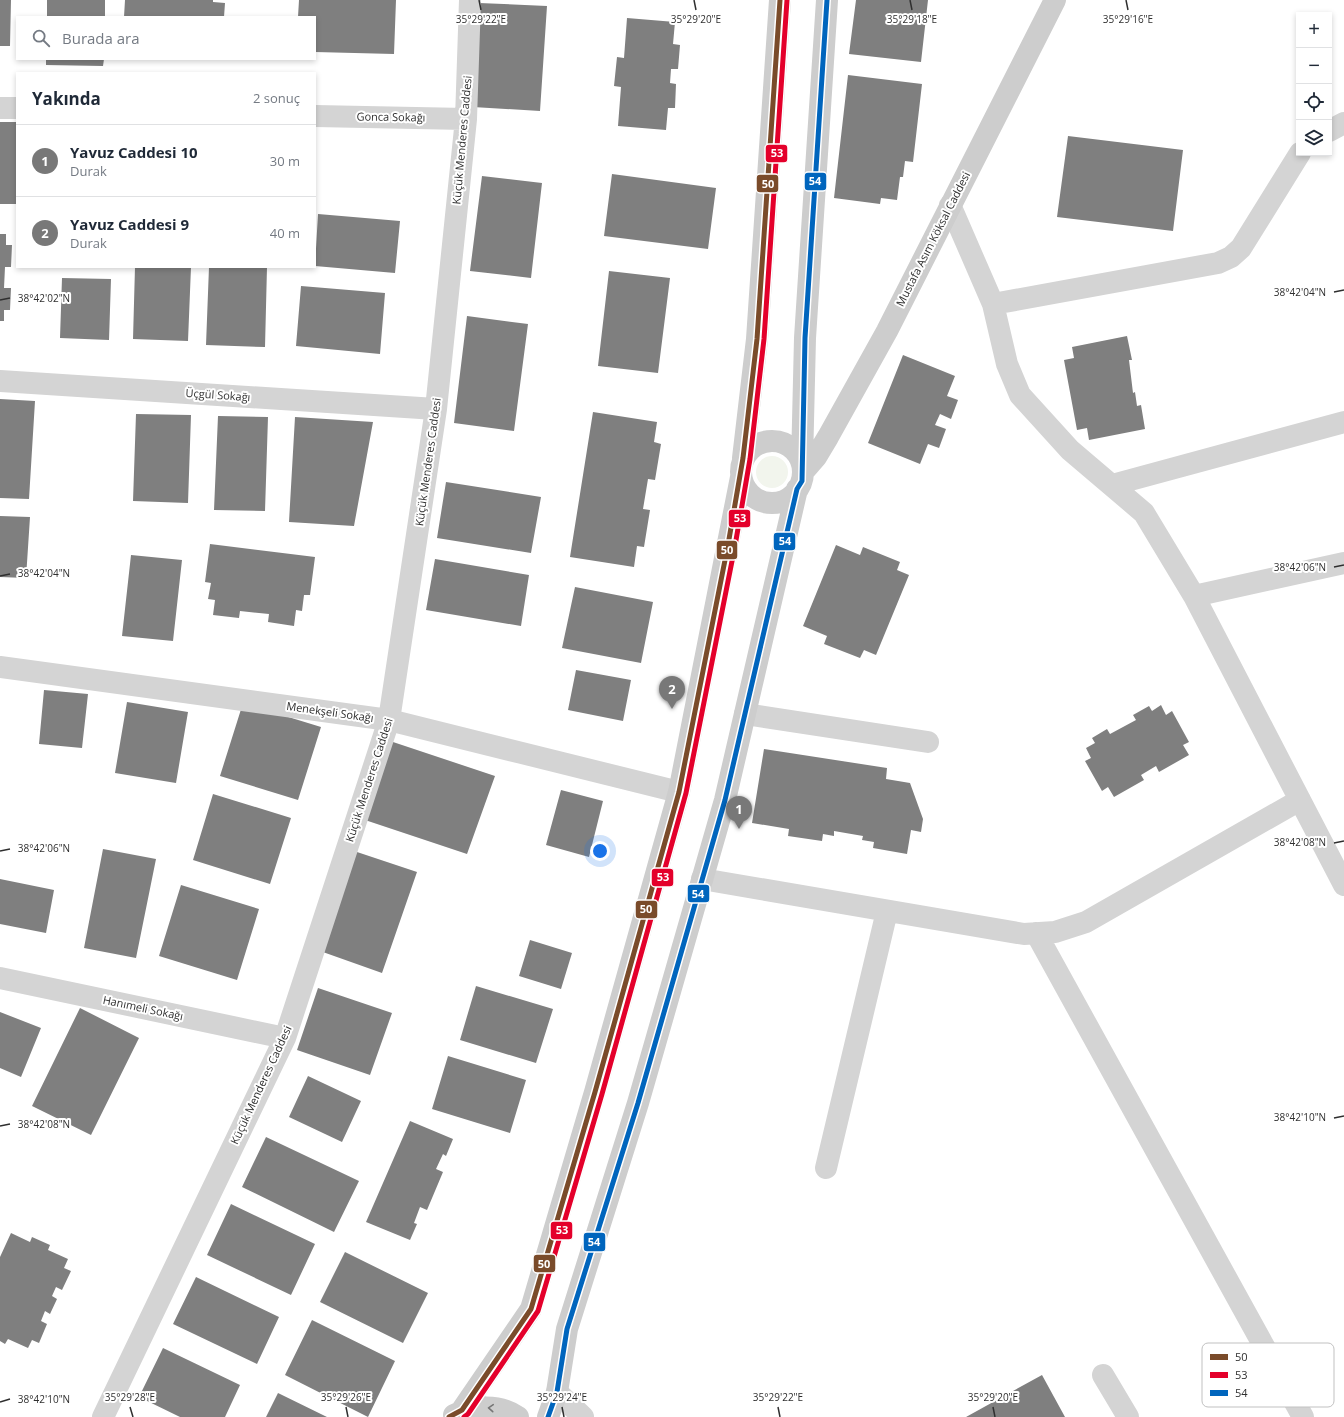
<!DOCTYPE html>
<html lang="tr">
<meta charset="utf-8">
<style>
:root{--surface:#fff;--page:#f2f2f3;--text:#1f2937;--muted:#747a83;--line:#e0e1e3;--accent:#787878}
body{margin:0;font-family:"Open Sans",sans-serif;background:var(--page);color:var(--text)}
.controls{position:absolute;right:12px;top:12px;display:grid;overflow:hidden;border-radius:0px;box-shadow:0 2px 6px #0003}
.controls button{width:36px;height:36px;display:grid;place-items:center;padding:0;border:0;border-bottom:1px solid var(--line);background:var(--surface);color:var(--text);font:20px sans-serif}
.you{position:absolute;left:600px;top:851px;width:14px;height:14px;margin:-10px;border:3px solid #fff;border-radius:50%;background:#1a73e8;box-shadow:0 0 0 6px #1a73e833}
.badge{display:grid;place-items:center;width:26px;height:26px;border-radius:50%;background:var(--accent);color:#fff;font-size:13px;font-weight:700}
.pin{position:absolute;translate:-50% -33px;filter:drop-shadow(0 1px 2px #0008)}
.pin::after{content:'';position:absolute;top:21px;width:14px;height:12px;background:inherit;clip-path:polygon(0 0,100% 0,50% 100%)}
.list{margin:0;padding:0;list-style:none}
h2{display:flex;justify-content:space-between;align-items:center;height:52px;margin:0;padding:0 16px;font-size:17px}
h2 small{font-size:13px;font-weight:400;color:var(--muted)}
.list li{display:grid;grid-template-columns:26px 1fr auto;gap:12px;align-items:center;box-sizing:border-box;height:72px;padding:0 16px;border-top:1px solid var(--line)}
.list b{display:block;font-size:15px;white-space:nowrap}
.list p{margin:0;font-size:13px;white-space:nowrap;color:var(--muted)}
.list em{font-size:13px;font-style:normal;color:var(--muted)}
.icon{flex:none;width:22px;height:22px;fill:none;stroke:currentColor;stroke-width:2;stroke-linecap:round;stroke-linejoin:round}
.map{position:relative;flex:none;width:1344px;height:1417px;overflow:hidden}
.search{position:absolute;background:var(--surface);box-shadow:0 2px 6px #0003;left:16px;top:16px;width:300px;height:44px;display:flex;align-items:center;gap:10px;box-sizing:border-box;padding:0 14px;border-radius:0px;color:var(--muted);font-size:15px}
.panel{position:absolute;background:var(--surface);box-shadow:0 2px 6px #0003;left:16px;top:72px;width:300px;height:196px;border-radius:0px}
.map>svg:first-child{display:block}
.green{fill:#f2f5ed}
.building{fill:#7f7f7f}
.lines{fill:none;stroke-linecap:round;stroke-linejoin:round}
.street{stroke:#d4d4d4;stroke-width:22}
.secondary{stroke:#cdcdcd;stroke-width:22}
.bus-1-casing{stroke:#fff;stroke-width:8}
.bus-2-casing{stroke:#fff;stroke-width:8}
.bus-3-casing{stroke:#fff;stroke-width:8}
.bus-1{stroke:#7a4b2a;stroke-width:5}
.bus-2{stroke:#e4002b;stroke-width:5}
.bus-3{stroke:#0065bd;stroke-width:5}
.oneway{stroke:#767676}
.ticks{fill:none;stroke:#2f2f2f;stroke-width:1.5}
.labels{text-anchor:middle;stroke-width:4;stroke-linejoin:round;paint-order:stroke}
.street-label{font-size:11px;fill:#2f2f2f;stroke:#fff}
.key{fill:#fff;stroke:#c1c1c1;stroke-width:1}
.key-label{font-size:11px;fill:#2f2f2f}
.ticks-label{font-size:10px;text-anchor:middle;fill:#2f2f2f;stroke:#fff;stroke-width:4;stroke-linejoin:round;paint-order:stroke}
.line-badge{stroke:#fff;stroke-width:1.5}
.badge-label{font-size:11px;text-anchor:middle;font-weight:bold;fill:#fff}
</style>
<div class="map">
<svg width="1344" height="1417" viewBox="0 0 1344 1417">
<rect width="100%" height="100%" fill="#fff"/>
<!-- green -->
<path class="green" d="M756 472a16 16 0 1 1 32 0a16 16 0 1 1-32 0Z"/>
<!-- building -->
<path class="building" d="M0,0H11L10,46H0Z
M47,0H105V17H47Z
M125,0H213V2L225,3L224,17H124Z
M299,0H396L394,54L315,52V17H298Z
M856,0H928L921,62L849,54Z
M479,3L547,6L540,111L473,107Z
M627,18L675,22L673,44L680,45L678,69H671L670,83L676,84L675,108H668L666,130L618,126L621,87L614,86L617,57L624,58Z
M46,59H104L103,66L46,65Z
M848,75L922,84L913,162L905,161L903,177H900L897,200L881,198L880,204L834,198Z
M0,122H17V204H0Z
M1068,136L1183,150L1173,231L1057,217Z
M612,174L716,188L708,249L604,236Z
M482,176L542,183L531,278L470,271Z
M318,214L400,221L395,273L315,266Z
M0,234H6V245H12L11,267H5L4,288H11L10,310H4V321H0Z
M135,267H191L188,341L133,339Z
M209,267H267L265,347L206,345Z
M609,271L670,278L658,373L598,366Z
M62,278L111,279L109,340L60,338Z
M301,286L385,293L380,354L296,346Z
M467,316L528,324L514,431L454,423Z
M1127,336L1132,360H1129L1133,393L1135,392L1137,406L1141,405L1145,429L1089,440L1087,428L1077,430L1064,360L1074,358L1072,347Z
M903,355L955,376L947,396L958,400L951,419L940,414L935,425L946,429L939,448L928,444L920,464L868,443Z
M0,399L35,401L29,499L0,498Z
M593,412L657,422L654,442L661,444L655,480L648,479L643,509L650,510L644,547L637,546L634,567L570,557Z
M136,414L191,415L188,503L133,501Z
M218,416L268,417L265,511L214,510Z
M295,417L373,422L354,526L289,522Z
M446,482L541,497L531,553L437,538Z
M0,516L30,517L26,578L0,577Z
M210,544L315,557L310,595H304L302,611L296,610L294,626L268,622L269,614L240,611L239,618L213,615L215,600L208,599L211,583L205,582Z
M836,545L860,555L863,547L900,562L897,570L909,575L876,655L864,650L860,658L824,644L827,636L803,626Z
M131,555L182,560L173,641L122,636Z
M435,559L529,575L521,626L426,610Z
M575,587L653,602L641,663L562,648Z
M576,670L631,680L623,721L568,710Z
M44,690L88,694L82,748L39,744Z
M127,702L188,712L176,783L115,773Z
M243,703L321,727L298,800L220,776Z
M1161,705L1166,715L1172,711L1189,742L1183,745L1189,755L1159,772L1156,766L1141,775L1144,780L1114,797L1108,787L1102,791L1085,761L1091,758L1086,748L1095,743L1092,738L1107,729L1110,734L1136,720L1133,715L1149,706L1152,711Z
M390,741L495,776L467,854L362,819Z
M764,749L887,768L886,779L910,783L923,819L921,832L911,830L907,854L873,848L874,842L862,840L863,836L834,831V836L823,834L822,841L788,836L789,829L752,823Z
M561,790L603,801L589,857L546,845Z
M213,794L291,818L270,884L193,860Z
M103,849L156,859L136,958L84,948Z
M354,851L417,872L382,973L320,951Z
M0,879L54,890L46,933L0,924Z
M181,885L259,909L237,980L159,956Z
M530,940L572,953L561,989L519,976Z
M476,986L553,1009L536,1063L460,1040Z
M318,988L392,1013L370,1075L297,1050Z
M80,1008L139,1038L91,1135L32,1106Z
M0,1012L41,1028L21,1077L0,1068Z
M448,1056L526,1080L510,1133L432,1109Z
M308,1076L361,1101L342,1142L289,1117Z
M410,1121L453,1139L446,1156L443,1154L436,1169L443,1172L427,1210L420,1207L414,1223L417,1224L410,1240L366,1222Z
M266,1137L359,1181L334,1232L242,1187Z
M231,1204L315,1244L291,1295L207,1255Z
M11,1233L30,1242L32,1237L50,1245L48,1250L68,1259L64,1268L71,1271L62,1290L56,1287L52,1296L57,1299L50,1314L45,1311L41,1321L47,1324L39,1343L32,1340L28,1348L8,1339L5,1344L0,1341V1257Z
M345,1252L428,1293L403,1343L320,1302Z
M196,1277L279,1317L257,1364L173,1324Z
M312,1320L395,1361L368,1417L285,1375Z
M163,1348L240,1385L225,1417H180L139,1397Z
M1042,1375L1065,1417H966Z
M278,1393L327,1417H266Z"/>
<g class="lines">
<!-- street -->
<path class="street" d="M0,108H17
M315,116L466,119
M1329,131L1344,123
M950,205L993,304L1007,364L1020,395L1070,450L1144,513L1194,596L1344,885
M993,304L1218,263L1231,257L1241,248L1300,153
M0,381L436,409
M1112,485L1344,422
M1194,596L1344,563
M0,667L389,720L679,792
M745,714L928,742
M702,879L1024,934L1055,932L1086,922L1300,800
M1036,933L1303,1417
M0,978L285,1038
M826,1168L887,911
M1103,1375L1128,1417
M557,1392L583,1417
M103,1417L285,1038L389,720L436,409L466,119L470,0"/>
<!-- secondary -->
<path class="secondary" d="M741 472a31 31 0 1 1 62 0a31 31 0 1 1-62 0Z
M743,458L757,339L780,0
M802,463L805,338L827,0
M803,472L816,457L828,437L887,331L1055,0
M462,1410L531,1309L595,1092L679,792L741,477
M454,1415C473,1405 500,1404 518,1417
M548,1417L557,1392L567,1329L638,1103L725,800L797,489"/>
<!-- bus-1 casing -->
<g class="bus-1-casing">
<path id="bus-1" d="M449,1417L462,1410L531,1309L595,1092L679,792L728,545L743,458L757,339L780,0"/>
</g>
<!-- bus-2 casing -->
<g class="bus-2-casing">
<path id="bus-2" d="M464,1417L468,1414L538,1311L602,1094L686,793L735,546L750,459L764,339L787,0"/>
</g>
<!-- bus-3 casing -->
<g class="bus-3-casing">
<path id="bus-3" d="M548,1417L557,1392L567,1329L638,1103L725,800L797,489L802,481L805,338L827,0"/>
</g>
<!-- bus-1 -->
<use href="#bus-1" class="bus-1"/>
<!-- bus-2 -->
<use href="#bus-2" class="bus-2"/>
<!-- bus-3 -->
<use href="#bus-3" class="bus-3"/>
</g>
<!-- one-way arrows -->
<defs><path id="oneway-chevron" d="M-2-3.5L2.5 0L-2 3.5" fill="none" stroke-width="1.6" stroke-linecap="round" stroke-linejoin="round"/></defs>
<use class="oneway" href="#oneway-chevron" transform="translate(491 1408) rotate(-176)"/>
<!-- ticks -->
<path class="ticks" d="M479,0L481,10M694,0L696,10M910,0L912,10M1126,0L1128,10M1334,292L1344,290M0,300L10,298M1334,567L1344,565M0,576L10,574M1334,843L1344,841M0,851L10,849M1334,1118L1344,1116M0,1126L10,1124M0,1402L10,1399M130,1407L133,1417M346,1407L348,1417M562,1407L564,1417M778,1407L780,1417M993,1407L995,1417"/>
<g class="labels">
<!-- street labels -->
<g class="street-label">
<text transform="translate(391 117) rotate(1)" y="4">Gonca Sokağı</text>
<text transform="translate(462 140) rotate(-85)" y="4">Küçük Menderes Caddesi</text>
<text transform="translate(933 239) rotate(-63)" y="4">Mustafa Asım Köksal Caddesi</text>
<text transform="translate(218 395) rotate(4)" y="4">Üçgül Sokağı</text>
<text transform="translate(428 462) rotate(-82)" y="4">Küçük Menderes Caddesi</text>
<text transform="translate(330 712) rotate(8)" y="4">Menekşeli Sokağı</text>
<text transform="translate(369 780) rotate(-72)" y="4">Küçük Menderes Caddesi</text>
<text transform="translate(143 1008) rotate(12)" y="4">Hanımeli Sokağı</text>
<text transform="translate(261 1085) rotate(-65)" y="4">Küçük Menderes Caddesi</text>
</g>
</g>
<!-- legend -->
<rect x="1202" y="1343" width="132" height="64" rx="6" class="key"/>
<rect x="1210" y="1354" width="18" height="6" fill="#7a4b2a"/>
<rect x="1210" y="1372" width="18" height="6" fill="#e4002b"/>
<rect x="1210" y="1390" width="18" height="6" fill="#0065bd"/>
<g class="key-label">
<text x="1235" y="1361">50</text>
<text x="1235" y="1379">53</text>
<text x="1235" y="1397">54</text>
</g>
<g class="ticks-label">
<text x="481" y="23">35°29'22"E</text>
<text x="696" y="23">35°29'20"E</text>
<text x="912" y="23">35°29'18"E</text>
<text x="1128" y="23">35°29'16"E</text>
<text x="1300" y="296">38°42'04"N</text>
<text x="44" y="302">38°42'02"N</text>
<text x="1300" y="571">38°42'06"N</text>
<text x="44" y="577">38°42'04"N</text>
<text x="1300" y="846">38°42'08"N</text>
<text x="44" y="852">38°42'06"N</text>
<text x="1300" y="1121">38°42'10"N</text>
<text x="44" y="1128">38°42'08"N</text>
<text x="130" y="1401">35°29'28"E</text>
<text x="346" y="1401">35°29'26"E</text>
<text x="562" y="1401">35°29'24"E</text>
<text x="778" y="1401">35°29'22"E</text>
<text x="993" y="1401">35°29'20"E</text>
<text x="44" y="1403">38°42'10"N</text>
</g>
<g class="line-badge">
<rect x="765" y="144" width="23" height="19" rx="4" fill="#e4002b"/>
<rect x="804" y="172" width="23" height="19" rx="4" fill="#0065bd"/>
<rect x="756" y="174" width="23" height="19" rx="4" fill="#7a4b2a"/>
<rect x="728" y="509" width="23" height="19" rx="4" fill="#e4002b"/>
<rect x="773" y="532" width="23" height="19" rx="4" fill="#0065bd"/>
<rect x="716" y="540" width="22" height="20" rx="4" fill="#7a4b2a"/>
<rect x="651" y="868" width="23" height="19" rx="4" fill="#e4002b"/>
<rect x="687" y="884" width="23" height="19" rx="4" fill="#0065bd"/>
<rect x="635" y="900" width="23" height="19" rx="4" fill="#7a4b2a"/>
<rect x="550" y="1221" width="23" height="19" rx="4" fill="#e4002b"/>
<rect x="583" y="1232" width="23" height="20" rx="4" fill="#0065bd"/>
<rect x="533" y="1254" width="23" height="19" rx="4" fill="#7a4b2a"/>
</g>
<g class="badge-label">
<text x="777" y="157">53</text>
<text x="815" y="185">54</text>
<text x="768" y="188">50</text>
<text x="740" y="522">53</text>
<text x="785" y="545">54</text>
<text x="727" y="554">50</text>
<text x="663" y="881">53</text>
<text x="698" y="898">54</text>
<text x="646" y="913">50</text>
<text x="562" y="1234">53</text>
<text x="594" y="1246">54</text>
<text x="544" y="1268">50</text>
</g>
</svg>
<div class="controls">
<button>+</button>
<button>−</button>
<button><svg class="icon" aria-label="locate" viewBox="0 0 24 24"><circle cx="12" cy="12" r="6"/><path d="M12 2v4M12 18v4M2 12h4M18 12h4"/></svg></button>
<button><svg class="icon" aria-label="layers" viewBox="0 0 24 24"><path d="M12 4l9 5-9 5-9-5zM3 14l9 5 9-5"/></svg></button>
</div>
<div class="you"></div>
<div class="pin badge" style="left:739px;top:829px">1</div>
<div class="pin badge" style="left:672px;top:709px">2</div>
<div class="search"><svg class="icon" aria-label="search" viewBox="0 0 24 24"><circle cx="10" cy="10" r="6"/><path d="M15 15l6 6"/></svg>Burada ara</div>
<section class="panel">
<h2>Yakında<small>2 sonuç</small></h2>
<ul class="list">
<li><span class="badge">1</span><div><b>Yavuz Caddesi 10</b><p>Durak</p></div><em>30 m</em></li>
<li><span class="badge">2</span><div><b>Yavuz Caddesi 9</b><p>Durak</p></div><em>40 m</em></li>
</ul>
</section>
</div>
